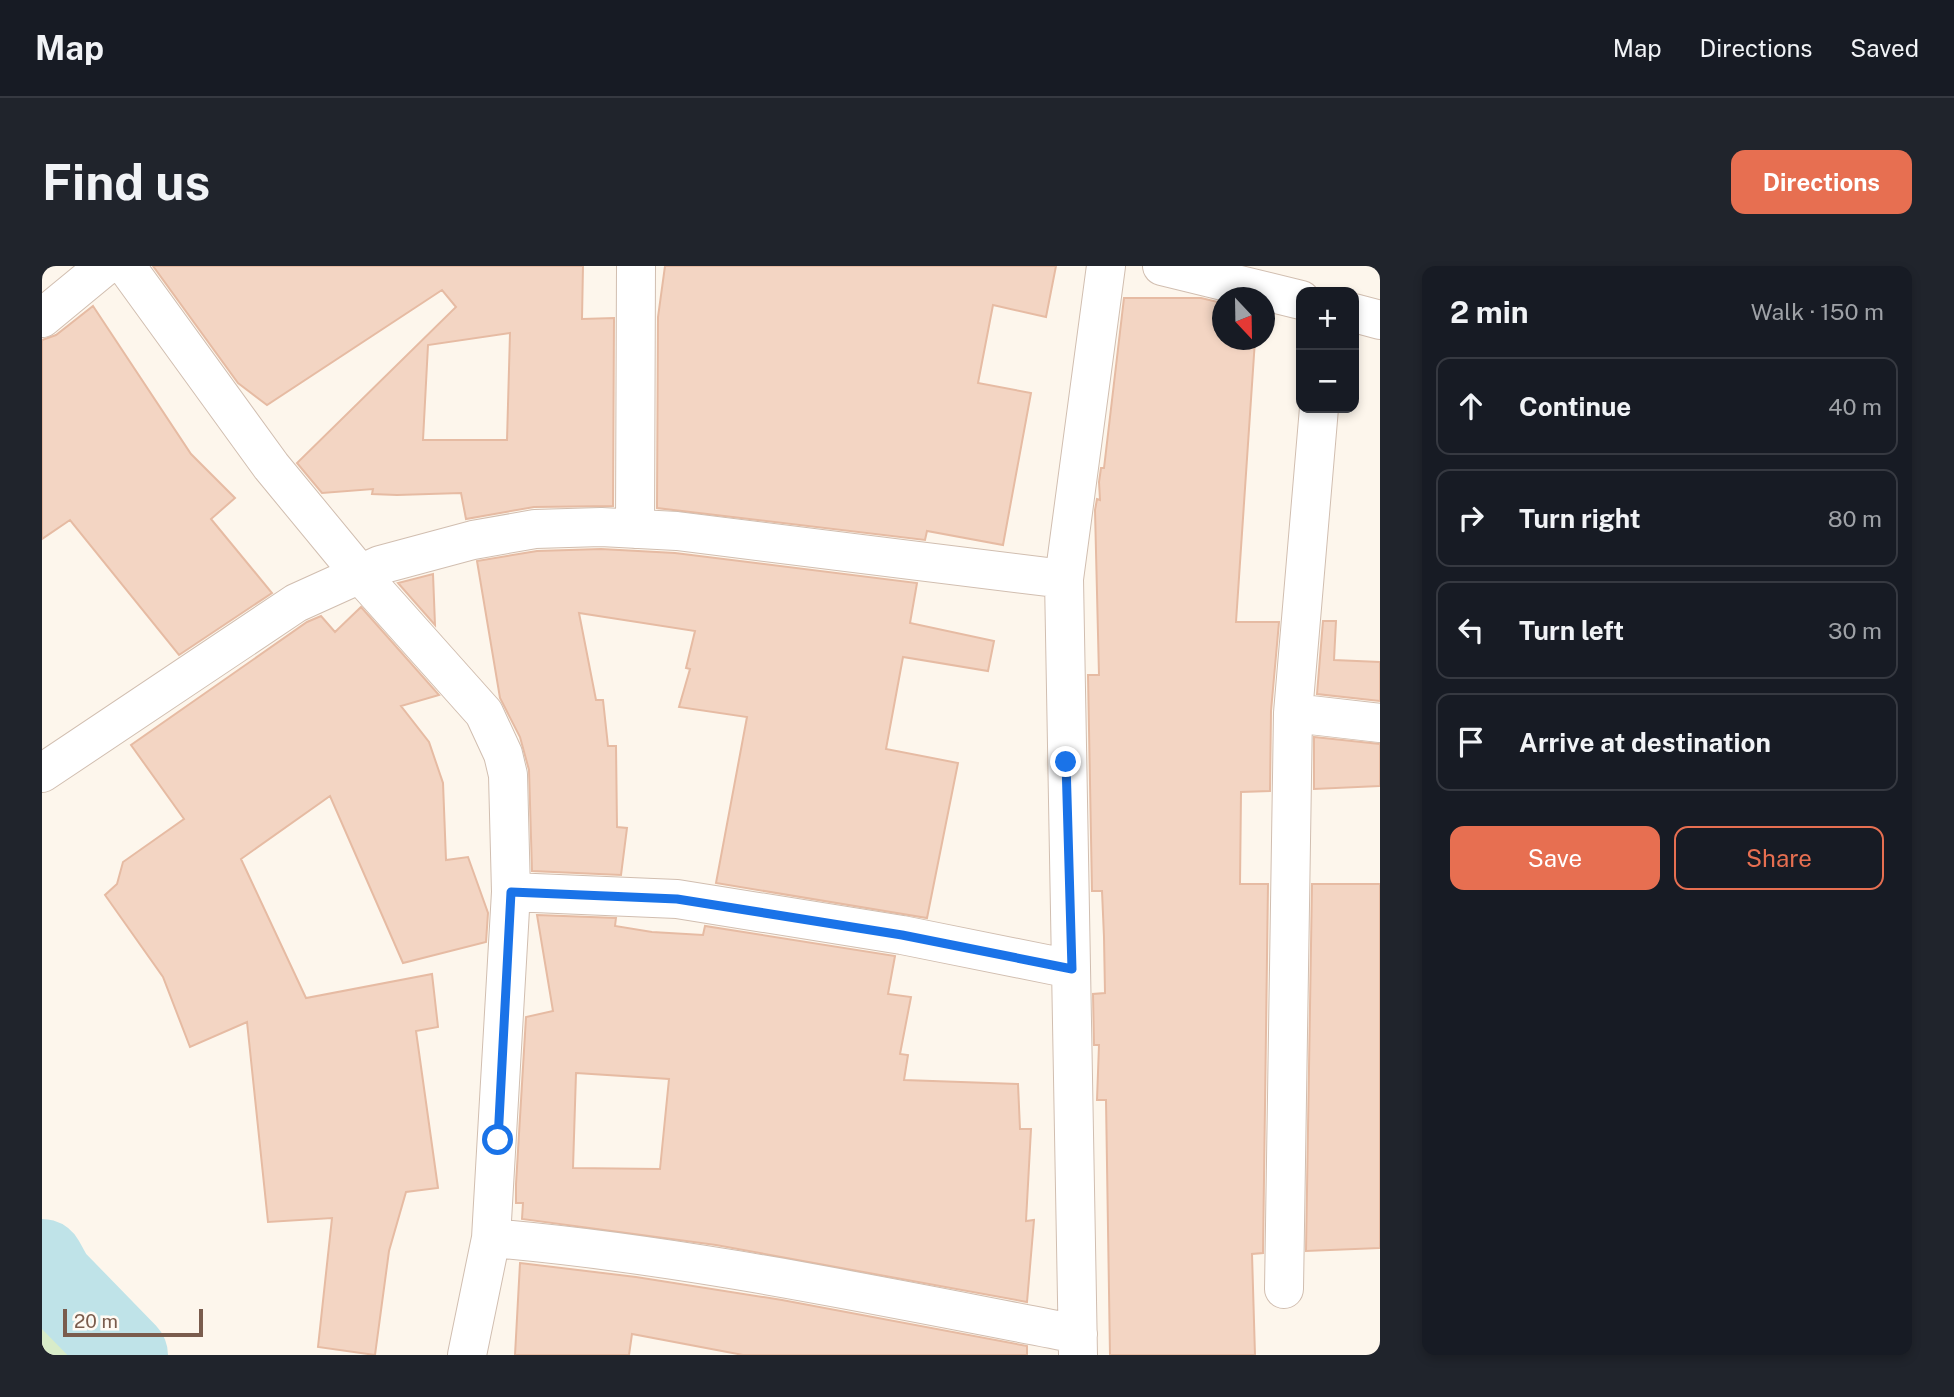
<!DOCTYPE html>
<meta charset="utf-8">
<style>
:root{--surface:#171b24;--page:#20242c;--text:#f1f3f6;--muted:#9ea1a6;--line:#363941;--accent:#e76f51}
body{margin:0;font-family:"Public Sans",sans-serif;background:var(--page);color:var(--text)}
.controls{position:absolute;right:21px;top:21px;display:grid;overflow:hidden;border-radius:14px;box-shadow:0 4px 10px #0003}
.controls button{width:63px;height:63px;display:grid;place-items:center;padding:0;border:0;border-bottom:2px solid var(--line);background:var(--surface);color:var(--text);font:35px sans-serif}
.compass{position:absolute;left:1170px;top:21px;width:63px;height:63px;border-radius:50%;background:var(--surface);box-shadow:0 4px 10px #0003;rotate:158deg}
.scale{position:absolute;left:21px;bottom:18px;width:140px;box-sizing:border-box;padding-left:7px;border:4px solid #7a5c4d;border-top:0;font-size:19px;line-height:24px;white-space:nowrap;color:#7a5c4d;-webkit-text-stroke:5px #fffaf3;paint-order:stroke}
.stop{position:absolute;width:21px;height:21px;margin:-16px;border:5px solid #1a73e8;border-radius:50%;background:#fff}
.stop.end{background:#1a73e8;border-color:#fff;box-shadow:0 2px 7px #0008}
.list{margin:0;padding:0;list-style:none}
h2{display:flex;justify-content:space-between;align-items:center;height:91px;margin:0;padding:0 28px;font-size:30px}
h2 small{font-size:23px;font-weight:400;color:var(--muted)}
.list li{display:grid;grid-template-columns:46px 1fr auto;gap:21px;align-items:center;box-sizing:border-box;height:98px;margin:0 14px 14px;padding:0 14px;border:2px solid var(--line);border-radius:14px}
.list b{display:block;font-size:26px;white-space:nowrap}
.list em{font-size:23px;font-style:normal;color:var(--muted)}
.actions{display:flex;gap:14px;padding:21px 28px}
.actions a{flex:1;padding:16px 0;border:2px solid var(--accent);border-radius:14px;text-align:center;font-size:24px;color:var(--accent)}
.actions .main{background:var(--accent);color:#fff}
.icon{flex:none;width:38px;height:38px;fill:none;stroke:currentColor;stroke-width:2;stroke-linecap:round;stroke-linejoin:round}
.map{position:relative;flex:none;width:1338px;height:1089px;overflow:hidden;border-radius:14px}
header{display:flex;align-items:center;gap:42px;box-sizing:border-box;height:98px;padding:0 35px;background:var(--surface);border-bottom:2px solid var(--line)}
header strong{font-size:33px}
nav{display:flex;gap:38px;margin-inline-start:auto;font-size:24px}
.intro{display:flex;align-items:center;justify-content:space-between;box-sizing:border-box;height:168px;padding:0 42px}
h1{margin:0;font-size:49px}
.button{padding:18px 32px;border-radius:14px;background:var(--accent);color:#fff;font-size:24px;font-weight:700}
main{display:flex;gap:42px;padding:0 42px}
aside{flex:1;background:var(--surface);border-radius:14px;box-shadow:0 4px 10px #0003}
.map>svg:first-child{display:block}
.green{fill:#d8ecc9}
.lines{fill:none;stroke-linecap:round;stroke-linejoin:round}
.river{stroke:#bfe3e8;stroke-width:84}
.building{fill:#f3d5c3;stroke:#e6bba3;stroke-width:2;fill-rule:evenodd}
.minor-casing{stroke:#d1beb0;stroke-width:40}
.minor{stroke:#fff;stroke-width:38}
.route{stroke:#1a73e8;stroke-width:9}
</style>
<header>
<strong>Map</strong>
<nav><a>Map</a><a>Directions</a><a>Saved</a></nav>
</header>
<div class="intro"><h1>Find us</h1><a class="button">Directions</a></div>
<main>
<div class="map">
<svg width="1338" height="1089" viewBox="0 0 1338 1089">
<rect width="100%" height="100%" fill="#fdf6ec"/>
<!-- green -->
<path class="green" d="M0,1052L27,1089H0Z"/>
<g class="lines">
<!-- river -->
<path class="river" d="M0,995L10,1013L84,1089"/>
</g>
<!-- building -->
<path class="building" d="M111,0H541L540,53L572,52L571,240L492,241L424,253L419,227L355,229L330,228L331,223L280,227L255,197L414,41L400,24L225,139L196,117ZM468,67L465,174H381L386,79Z
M623,0H1014L1004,51L951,39L936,117L989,127L961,279L885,265L883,274L615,242L616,51Z
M1082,32H1159L1180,37V74H1213L1194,356H1237L1229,445L1228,525L1199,526L1198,618H1226L1221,987L1210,988L1213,1089H1068L1064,834H1055L1057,779H1052L1051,728L1063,727L1062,671L1060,625H1050L1046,409H1057L1053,244L1055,233L1058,234L1057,216L1059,202H1062Z
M51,40L149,188L193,232L169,253L230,327L137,389L28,254L0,273V74L14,69Z
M559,283L633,287L875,317L868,357L952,375L946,405L861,391L844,483L916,497L885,652L674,617L705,451L637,441L648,403L644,402L653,365L537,347L554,434H561L566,480H574L575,561L585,562L579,609L490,605L487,504L478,471L458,432L435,295L495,285Z
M391,308L393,359L356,317Z
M319,341L397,429L359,440L387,476L401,517L404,594L426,591L446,647L444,676L361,697L288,530L199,593L264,732L390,708L396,761L374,765L396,922L364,926L347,985L333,1089L276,1081L290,952L226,956L205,756L148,781L121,711L63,629L75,618L81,596L142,553L89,479L265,356L279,350L293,366Z
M1281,355H1294L1292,394L1338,396V435L1275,428Z
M1272,471L1338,478V520L1272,523Z
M1270,618H1338V982L1264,985Z
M495,649L574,652L573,660L610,666L661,669L663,660L853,690L846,728L869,731L858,788L866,789L862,814L976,818L978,863H989L984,955L992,954L985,1036L674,979L480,953L481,937H474V918L484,751L511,745ZM534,807L627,813L618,903L531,902Z
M478,997L594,1011L740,1034L985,1080V1089H701L590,1068L587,1089H473Z"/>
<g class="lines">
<!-- minor casing -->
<g class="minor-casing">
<path id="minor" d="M84,0L229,200L318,308L442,447L461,488L466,509L469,626L449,972C647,989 841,1031 1036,1068
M1120,0L1259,34
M1312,47L1338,54
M0,52L63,0
M593,263L594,0
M1251,447L1338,457
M0,507L254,337L338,299L431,274L493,263L559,261L635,265L1022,313
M469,626L635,633L860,669L1029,703
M1242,1023L1251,447L1277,142
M425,1089L449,972
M1036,1089L1022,313L1064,0"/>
</g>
<!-- minor -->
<use href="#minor" class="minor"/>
</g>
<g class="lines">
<!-- route -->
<path class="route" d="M456,874L469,626L635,633L860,669L1030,703L1024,496"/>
</g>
</svg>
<div class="controls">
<button>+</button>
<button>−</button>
</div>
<svg class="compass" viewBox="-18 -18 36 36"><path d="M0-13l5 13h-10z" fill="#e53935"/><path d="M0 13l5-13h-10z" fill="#9ea1a6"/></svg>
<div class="scale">20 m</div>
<div class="stop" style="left:456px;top:874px"></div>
<div class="stop end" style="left:1024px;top:496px"></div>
</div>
<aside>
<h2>2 min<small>Walk · 150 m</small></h2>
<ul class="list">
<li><svg class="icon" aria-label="ahead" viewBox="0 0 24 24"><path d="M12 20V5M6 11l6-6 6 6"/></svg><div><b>Continue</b></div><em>40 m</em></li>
<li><svg class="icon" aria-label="right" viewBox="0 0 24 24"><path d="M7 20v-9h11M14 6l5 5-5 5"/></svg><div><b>Turn right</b></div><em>80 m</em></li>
<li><svg class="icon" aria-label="left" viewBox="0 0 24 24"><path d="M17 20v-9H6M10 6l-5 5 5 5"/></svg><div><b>Turn left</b></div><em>30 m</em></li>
<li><svg class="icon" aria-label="arrive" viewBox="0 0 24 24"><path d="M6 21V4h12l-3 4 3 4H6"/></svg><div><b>Arrive at destination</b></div></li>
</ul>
<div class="actions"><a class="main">Save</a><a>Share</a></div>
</aside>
</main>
